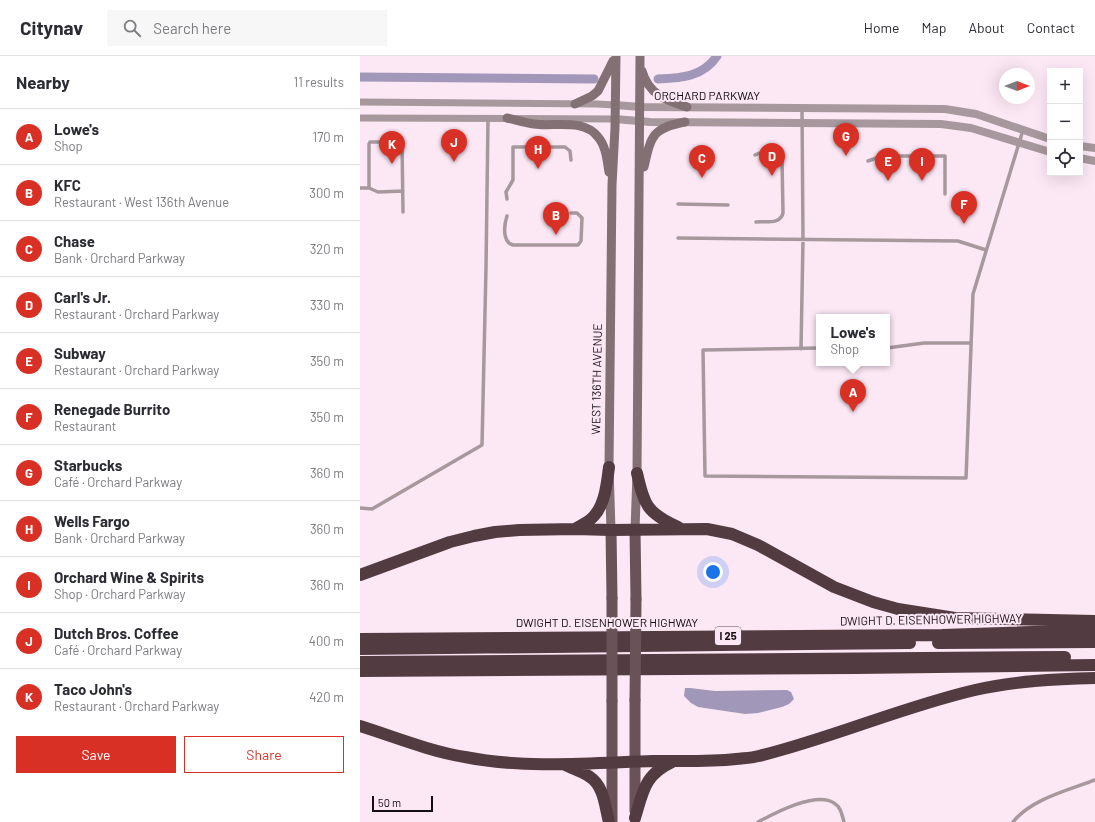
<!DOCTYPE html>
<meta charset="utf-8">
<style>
:root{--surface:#fff;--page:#f7f7f7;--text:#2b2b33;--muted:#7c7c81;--line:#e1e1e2;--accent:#d93025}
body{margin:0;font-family:Barlow,sans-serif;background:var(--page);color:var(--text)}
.controls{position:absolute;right:12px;top:12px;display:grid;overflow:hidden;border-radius:0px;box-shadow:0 4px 16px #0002}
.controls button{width:36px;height:36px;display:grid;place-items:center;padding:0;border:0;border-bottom:1px solid var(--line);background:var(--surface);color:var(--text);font:20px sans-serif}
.compass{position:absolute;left:639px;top:12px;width:36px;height:36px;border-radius:50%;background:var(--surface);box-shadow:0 4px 16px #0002;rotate:90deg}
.scale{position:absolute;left:12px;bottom:10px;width:61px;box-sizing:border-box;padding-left:4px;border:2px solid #170e14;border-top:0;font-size:11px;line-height:14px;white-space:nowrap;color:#170e14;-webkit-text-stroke:3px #fce7f5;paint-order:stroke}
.you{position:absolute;left:353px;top:516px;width:14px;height:14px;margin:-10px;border:3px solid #fff;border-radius:50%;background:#1a73e8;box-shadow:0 0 0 6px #1a73e833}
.badge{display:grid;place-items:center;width:26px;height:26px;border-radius:50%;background:var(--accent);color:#fff;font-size:13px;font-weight:700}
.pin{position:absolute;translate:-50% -33px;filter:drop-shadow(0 1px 2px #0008)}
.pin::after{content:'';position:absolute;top:21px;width:14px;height:12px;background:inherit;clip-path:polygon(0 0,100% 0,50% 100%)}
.popup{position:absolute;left:456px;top:258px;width:74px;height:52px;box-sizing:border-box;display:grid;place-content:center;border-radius:0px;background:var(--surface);filter:drop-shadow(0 1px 3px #0005);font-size:13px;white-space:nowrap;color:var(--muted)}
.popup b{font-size:15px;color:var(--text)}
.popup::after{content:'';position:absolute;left:50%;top:100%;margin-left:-8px;border:8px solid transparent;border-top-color:var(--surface)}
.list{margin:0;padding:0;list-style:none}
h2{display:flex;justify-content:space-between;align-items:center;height:52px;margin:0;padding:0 16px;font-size:17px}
h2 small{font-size:13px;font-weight:400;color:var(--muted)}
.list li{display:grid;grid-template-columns:26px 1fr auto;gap:12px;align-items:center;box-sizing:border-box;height:56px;padding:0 16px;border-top:1px solid var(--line)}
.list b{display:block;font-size:15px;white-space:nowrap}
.list p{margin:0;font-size:13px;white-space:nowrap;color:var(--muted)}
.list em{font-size:13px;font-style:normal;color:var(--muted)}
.actions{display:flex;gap:8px;padding:12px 16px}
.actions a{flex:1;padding:9px 0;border:1px solid var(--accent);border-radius:0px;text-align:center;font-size:14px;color:var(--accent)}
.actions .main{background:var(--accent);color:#fff}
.icon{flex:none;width:22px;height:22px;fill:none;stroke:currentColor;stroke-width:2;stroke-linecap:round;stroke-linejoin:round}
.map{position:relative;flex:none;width:735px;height:766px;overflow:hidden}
header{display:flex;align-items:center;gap:24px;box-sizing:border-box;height:56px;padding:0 20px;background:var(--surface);border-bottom:1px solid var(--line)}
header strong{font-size:19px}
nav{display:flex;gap:22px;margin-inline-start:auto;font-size:14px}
.search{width:280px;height:36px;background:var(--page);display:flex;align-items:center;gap:10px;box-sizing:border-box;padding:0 14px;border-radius:0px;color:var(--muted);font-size:15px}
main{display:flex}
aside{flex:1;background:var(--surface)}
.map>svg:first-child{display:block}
.water{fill:#a197b9}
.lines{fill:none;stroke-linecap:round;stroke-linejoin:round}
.canal{stroke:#a197b9;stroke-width:9}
.service{stroke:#a6989c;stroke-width:3.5}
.minor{stroke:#a6989c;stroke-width:7}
.tertiary{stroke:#a6989c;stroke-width:8}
.secondary{stroke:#827075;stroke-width:9}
.primary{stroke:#695359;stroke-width:11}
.motorway{stroke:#533b42;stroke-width:12}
.primary-bridge{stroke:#695359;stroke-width:11}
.labels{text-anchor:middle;stroke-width:4;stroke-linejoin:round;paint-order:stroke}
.shield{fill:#fce7f5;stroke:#5c4f58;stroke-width:1}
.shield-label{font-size:11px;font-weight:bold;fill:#170e14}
.street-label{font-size:12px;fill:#170e14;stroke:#fce7f5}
</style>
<header>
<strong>Citynav</strong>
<div class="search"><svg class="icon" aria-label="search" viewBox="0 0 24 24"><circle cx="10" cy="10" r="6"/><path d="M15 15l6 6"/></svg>Search here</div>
<nav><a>Home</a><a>Map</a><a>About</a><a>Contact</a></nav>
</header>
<main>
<aside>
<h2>Nearby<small>11 results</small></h2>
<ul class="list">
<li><span class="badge">A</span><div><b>Lowe's</b><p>Shop</p></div><em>170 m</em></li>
<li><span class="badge">B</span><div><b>KFC</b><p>Restaurant · West 136th Avenue</p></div><em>300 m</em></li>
<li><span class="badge">C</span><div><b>Chase</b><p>Bank · Orchard Parkway</p></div><em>320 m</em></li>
<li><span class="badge">D</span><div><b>Carl's Jr.</b><p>Restaurant · Orchard Parkway</p></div><em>330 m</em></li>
<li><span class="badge">E</span><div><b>Subway</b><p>Restaurant · Orchard Parkway</p></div><em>350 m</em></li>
<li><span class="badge">F</span><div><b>Renegade Burrito</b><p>Restaurant</p></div><em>350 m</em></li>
<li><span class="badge">G</span><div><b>Starbucks</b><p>Café · Orchard Parkway</p></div><em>360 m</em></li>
<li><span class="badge">H</span><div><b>Wells Fargo</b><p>Bank · Orchard Parkway</p></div><em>360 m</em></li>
<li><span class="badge">I</span><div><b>Orchard Wine &amp; Spirits</b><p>Shop · Orchard Parkway</p></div><em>360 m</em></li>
<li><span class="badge">J</span><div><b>Dutch Bros. Coffee</b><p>Café · Orchard Parkway</p></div><em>400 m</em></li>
<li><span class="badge">K</span><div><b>Taco John's</b><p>Restaurant · Orchard Parkway</p></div><em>420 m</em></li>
</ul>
<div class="actions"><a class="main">Save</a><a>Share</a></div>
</aside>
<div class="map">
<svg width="735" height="766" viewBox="0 0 735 766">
<rect width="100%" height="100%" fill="#fce7f5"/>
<!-- water -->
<path class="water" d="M325,632H330L355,635L427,634L431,636L434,643L429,648L422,651L398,657L385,658L338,651L331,647L324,640Z"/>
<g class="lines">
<!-- canal -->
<path class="canal" d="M0,21L234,23
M298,23C321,22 343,21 357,0"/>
<!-- service -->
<path class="service" d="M395,99L402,96L418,97L422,102L423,157C420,169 406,165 396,166
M508,105L522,100H585V138
M0,132H9V88L10,86H42L43,156
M9,132L18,136L43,135
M147,143L146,136L153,124V91H205L210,95L211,104
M318,148L368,149
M147,160C144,169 142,186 153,189H218L221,185L222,162L217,157H211
M318,182L598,185L626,194
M459,292L343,294L345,420L606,422L613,238L663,74
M527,292L564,287H611
M441,293L443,184L442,52
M0,452L12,453L122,389L126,212L128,63
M398,766C415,757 456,735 474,747C481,751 482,759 484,766
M653,766C671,743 709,734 735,724"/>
<!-- minor -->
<path class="minor" d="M0,46L237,48L255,49
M0,62L255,63"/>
<!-- tertiary -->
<path class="tertiary" d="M255,49L281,51L585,53L616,58L690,83
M255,63L290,66L581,68L611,72L690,96
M720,90L735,92
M720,102L735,105"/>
<!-- secondary -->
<path class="secondary" d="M282,15C289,39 306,44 327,51
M215,48L232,40L238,35L253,5
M147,62C156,64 165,67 174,68C194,71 224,62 238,81C246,90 247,104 249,116
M284,111C291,80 292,72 325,66
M251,474L249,411L252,129L255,72L256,0
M275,474L277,417L280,0"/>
<!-- primary -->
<path class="primary" d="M251,474L252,542
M275,474L276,543
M275,755V644
M252,765V645"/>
<!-- motorway -->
<path class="motorway" d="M277,417C284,449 287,457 318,471
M215,473C221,469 229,466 234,460C245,448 247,427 249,411
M0,519L90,486L114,480L135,476L159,474L215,473L251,474L347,473L372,478L398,489L474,531L513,546L538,553L595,562L735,565
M0,583L582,579L735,574
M578,587L735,586
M0,593L550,587
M0,606L705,601
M0,615L496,612L735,609
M0,670C35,681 69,695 105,701C165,713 232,707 293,705C321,705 349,706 376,703C384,702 391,702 399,700C472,682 542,651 615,634C654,625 695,623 735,622
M205,709C213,713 223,716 230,721C244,730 245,751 249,766
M275,762C283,736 284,719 312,706"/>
<!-- primary-bridge -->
<path class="primary-bridge" d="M275,644L276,543
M252,645V542"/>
</g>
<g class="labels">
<!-- shield labels -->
<rect class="shield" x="355" y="571" width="26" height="18" rx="3"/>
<g class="shield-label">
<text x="368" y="584">I 25</text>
</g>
<!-- street labels -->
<g class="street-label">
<text x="347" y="44">ORCHARD PARKWAY</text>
<text transform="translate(237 323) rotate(-89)" y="4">WEST 136TH AVENUE</text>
<text transform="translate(571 564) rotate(-1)" y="4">DWIGHT D. EISENHOWER HIGHWAY</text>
<text x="247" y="571">DWIGHT D. EISENHOWER HIGHWAY</text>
</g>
</g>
</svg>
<div class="controls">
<button>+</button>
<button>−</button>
<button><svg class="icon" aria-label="locate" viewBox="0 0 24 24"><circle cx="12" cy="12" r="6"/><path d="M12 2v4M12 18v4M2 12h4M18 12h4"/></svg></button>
</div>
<svg class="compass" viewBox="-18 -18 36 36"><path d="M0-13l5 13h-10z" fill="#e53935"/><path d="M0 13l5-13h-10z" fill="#7c7c81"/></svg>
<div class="scale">50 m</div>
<div class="you"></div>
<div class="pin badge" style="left:493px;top:356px">A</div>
<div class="popup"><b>Lowe's</b>Shop</div>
<div class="pin badge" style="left:196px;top:179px">B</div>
<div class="pin badge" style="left:342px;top:122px">C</div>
<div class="pin badge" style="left:412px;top:120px">D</div>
<div class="pin badge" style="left:528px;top:125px">E</div>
<div class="pin badge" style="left:604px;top:168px">F</div>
<div class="pin badge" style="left:486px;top:100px">G</div>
<div class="pin badge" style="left:178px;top:113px">H</div>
<div class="pin badge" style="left:562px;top:125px">I</div>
<div class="pin badge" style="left:94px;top:106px">J</div>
<div class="pin badge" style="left:32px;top:108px">K</div>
</div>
</main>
